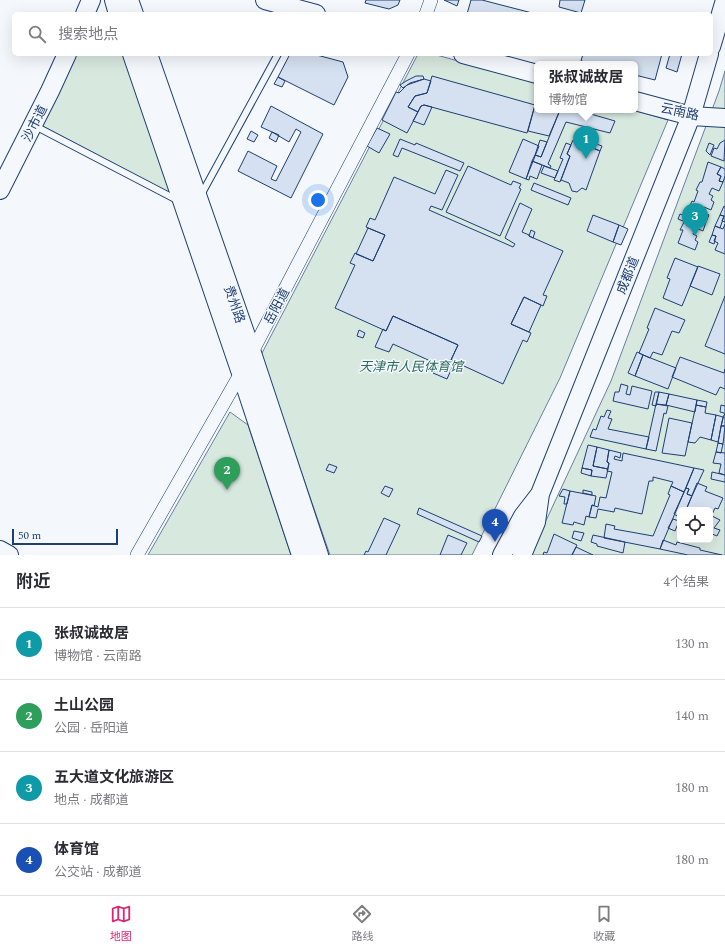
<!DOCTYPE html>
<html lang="zh">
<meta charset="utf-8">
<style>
:root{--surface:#fff;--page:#f2f2f3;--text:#2b2b33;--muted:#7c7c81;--line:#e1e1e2;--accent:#db2777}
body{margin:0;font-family:Spectral,"Noto Sans SC",serif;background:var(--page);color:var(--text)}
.controls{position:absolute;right:12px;bottom:12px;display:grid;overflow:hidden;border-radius:6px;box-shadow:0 4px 16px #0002}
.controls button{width:36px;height:36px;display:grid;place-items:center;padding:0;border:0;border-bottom:1px solid var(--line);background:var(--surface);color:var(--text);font:20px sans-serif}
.scale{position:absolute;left:12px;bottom:10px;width:106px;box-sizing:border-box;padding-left:4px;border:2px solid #1d3f73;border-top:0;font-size:11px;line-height:14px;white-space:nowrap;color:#1d3f73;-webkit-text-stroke:3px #f4f7fb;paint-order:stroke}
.you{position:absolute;left:318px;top:200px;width:14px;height:14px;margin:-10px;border:3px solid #fff;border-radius:50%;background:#1a73e8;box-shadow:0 0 0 6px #1a73e833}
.badge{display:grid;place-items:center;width:26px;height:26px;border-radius:50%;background:var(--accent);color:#fff;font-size:13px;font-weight:700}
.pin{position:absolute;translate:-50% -33px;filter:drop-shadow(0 1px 2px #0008)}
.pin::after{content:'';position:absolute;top:21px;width:14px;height:12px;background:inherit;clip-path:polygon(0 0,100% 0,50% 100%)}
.popup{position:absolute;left:534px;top:61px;width:104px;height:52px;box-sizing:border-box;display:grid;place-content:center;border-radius:6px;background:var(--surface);filter:drop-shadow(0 1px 3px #0005);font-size:13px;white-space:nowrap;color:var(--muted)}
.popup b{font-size:15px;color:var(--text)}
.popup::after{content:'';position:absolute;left:50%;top:100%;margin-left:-8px;border:8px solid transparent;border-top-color:var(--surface)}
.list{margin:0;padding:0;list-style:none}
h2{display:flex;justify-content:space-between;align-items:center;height:52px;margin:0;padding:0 16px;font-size:17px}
h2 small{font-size:13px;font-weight:400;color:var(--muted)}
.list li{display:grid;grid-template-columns:26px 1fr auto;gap:12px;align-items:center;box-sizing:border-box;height:72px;padding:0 16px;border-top:1px solid var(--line)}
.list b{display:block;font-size:15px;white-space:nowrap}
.list p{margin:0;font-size:13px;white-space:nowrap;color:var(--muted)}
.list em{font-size:13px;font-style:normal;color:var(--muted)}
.icon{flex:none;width:22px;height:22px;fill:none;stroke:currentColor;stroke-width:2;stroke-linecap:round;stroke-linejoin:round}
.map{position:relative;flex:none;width:725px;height:555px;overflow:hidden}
.search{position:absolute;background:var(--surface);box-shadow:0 4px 16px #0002;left:12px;right:12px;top:12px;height:44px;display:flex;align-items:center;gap:10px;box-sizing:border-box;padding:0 14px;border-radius:6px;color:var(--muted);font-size:15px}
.sheet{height:340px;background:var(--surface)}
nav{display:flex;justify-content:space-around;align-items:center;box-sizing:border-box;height:56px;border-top:1px solid var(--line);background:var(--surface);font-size:11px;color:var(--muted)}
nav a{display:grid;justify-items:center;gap:2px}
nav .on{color:var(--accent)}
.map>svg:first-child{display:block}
.green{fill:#d7e8df;stroke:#687fa3;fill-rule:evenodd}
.building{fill:#d5e0f0;stroke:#1d3f73}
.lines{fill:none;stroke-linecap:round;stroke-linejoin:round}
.lane-casing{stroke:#1d3f73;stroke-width:8}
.street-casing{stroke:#1d3f73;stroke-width:14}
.secondary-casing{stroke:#1d3f73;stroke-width:20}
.lane{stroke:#f4f7fb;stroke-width:6}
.street{stroke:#f4f7fb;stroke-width:13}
.secondary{stroke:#f4f7fb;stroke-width:18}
.labels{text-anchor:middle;stroke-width:3;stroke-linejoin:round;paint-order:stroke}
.street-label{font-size:13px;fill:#1d3f73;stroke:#f4f7fb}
.park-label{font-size:13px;font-style:italic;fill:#2c6c60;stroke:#f4f7fb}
</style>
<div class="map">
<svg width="725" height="555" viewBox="0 0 725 555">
<rect width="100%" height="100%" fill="#f4f7fb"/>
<!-- green -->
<path class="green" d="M71,54H126L179,198L39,124Z
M418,54H433L537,83V110H634L668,120L560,378L472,555H330L261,355Z
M725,71V555H530L611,381L719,91ZM680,510H710V540H680Z
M230,412L248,425L291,555H148Z"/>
<!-- building -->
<path class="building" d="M366,0H400L398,5L389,9L365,3Z
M444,0H459L457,6Z
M471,0H482L536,14H467Z
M560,0H585L581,13L559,7Z
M290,54H313L343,62L348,77L334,105L278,77Z
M583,54H662L655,80L635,75V64H593L581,61Z
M670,54H682L677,72L666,68Z
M416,76H423L424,79L410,83L403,88L400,85L406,81Z
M432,76L535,105L527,133L424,105L421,106L418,112L408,107L415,96L427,93Z
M278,77L285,81L282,87L274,84Z
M424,79L431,81L427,93L415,96L408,107L418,112L407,133L382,120L396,92L399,93L407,85Z
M424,105L432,107L424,125L413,121L421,106Z
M535,105L537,106V110H560L549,136L528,131Z
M271,106L323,134L291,198L238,171L248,151L277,166L271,179L276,181L301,132L296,129L289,142L272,132L261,127Z
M560,110H577L615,121L610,133L566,122L548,164L551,166L550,168L532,161L535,155L541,157Z
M377,128L390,134L379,153L367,146Z
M251,131L258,135L254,142L247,139Z
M272,132L279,135L276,142L269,138Z
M400,139L415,145L416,143L464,163L460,171L402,148L398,157L393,155Z
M523,139L539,146L526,179L509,172Z
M540,140L547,142L541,157L535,155Z
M573,140L600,151L586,190L582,188L577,192L572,191L569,183L561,180L570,156L567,154Z
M725,140L724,161L711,156L714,148L717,149L720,143Z
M591,142L602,146L600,151L589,146Z
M566,143L571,145L567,154L570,156L560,182L554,180L563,159L560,158Z
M709,143L714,145L710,155L706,151Z
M532,161L542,165L537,179L530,176L529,180L526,179Z
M708,162L721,167L717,174L721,176L719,181L723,182L719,191L712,188L709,194L713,196L711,200L714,202L711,210L704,207L701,214L705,216L703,220L706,222L703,231L696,228L694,231L693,234L697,236L695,240L698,242L695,250L678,243L683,230H680L684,222H686L690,211L688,210L692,201L694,202L698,191L696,190L700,182H702Z
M468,166L511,185L513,181L521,184L519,188L521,189L500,236L446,212Z
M544,166L558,171L555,178L541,173Z
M721,167L725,169V176L723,182L719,181L721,176L717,174Z
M446,170L458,175L442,210L431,206L429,210L513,247L515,244L505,238L520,203L532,209L522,232L529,235V236L563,251L543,295L547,296L543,306L524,297L511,324L531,333L527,342L523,340L503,384L451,360L458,345L456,344L393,316L386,331L335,308L355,265L350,263L355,253L373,261L385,235L366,227L370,218L375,220L394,177L435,194Z
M534,183L571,198L568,205L531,190Z
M724,206L725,207V222L722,221L724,216L720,215Z
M705,213L709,215L706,222L703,220Z
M680,214L685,216L683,221L678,219Z
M593,215L619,225L613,242L587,231Z
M720,215L724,216L720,228L715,226Z
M725,224V254L715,250L718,243L714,241L716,236L712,235L715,226L723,229Z
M619,225L628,229L621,245L613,242Z
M368,228L385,235L373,261L356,254Z
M531,230L535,232L533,238L529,236Z
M712,235L716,236L714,244L709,242Z
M675,258L698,267L682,306L663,298L670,279L667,278Z
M698,266L720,274L712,295L690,286Z
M725,296V354L705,346Z
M524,297L541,305L529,332L511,324Z
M655,308L685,320L679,333L672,331L662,355L653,352L650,358L639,353L649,329L647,328Z
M393,316L458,345L451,360L455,361L447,379L433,373L437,364L393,344L389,352L375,347L383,329L386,331Z
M359,330L365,333L363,338L357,336Z
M637,352L643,355L635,376L628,373Z
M643,355L676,368L668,389L635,376Z
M680,357L724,373L725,369V389L720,387L716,395L672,377Z
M621,384L628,386L626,394L630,395L632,386L652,391L648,409L613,401L615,392H619Z
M655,392H659L656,406L652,405Z
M659,392L669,394L666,405L656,404Z
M669,394L697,400L695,412L666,405Z
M697,400L707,402L706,407L696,405Z
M656,404L668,406L666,414L664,413L656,451L646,449Z
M696,405L706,407L705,413L716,415L711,440L700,437L695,443L688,442Z
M721,405L725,406V415L724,413L720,412Z
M607,410L611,411L608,418L612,419L608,429L649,437L646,449L590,437L593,429L596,430L601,416L604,417Z
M716,415L723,417L718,442L711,440Z
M724,415H725V426H721Z
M669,418L692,423L685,456L662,453Z
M721,426H725L723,444L718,443Z
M718,443L723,444L721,453L716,452Z
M588,445L597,447L593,466L608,469L606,478L591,476L592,470L582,468Z
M597,447L609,450L607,462L609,463L608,469L593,466Z
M609,450L621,453L620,458L615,456L614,459L622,461L623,453L694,468L684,492L671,486L673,482L653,477V481H649L642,514L615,508L614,512L598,509L596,518L589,517L592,505L598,507L600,497L606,498L612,472L607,471L609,463L607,462Z
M716,452L725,453V475L719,473L721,464L713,463Z
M329,464L337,467L334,473L326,470Z
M582,468L592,470L591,476L581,473Z
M694,468L704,470L692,496L687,494L689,489L686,488Z
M712,472L725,475V482L711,479Z
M697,483L707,487L705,491L723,498L718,509L715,508L710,519V510H686Z
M385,486L393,489L389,497L381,493Z
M671,486L684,492L660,549L604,538L606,524L615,526L614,529L653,536L670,495L668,494Z
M686,488L689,489L687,494L692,496L686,510H680V513L679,512L677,516L674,514Z
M563,489L570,491L567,504H564L565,497L559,496Z
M583,490L592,492V495L583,493Z
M570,491L596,496L594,506L592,505L589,517L586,516L584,525L574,522L573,525L562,523Z
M419,508L482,536L479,542L417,514Z
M712,516L720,520L714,528L720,530L717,536L710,533V519Z
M384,518L400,525L386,555H364L366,551L368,552Z
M673,519L679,521L675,531L668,528Z
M574,531L584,533L581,541L572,538Z
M554,534L577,545L572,555H543L544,552L547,553Z
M448,535L467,543L461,555H440Z
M593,535L625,542L623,553L597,546V544L591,542Z
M663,540L676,545L677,542L700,548V550L722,555H688L660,549Z
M576,547L593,555H572Z"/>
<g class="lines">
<!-- lane casing -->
<g class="lane-casing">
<path id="lane" d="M35,126L177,200
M201,195L278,54"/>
</g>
<!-- street casing -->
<g class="street-casing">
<path id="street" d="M426,14L431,0
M137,555L241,373L408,54"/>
</g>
<!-- secondary casing -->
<g class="secondary-casing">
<path id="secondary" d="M114,0L118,14
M129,0L134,14
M265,0L316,14
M85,14L91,0
M711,47L725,0
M132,54L241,373L301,555
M148,54L252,353L319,555
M463,54L537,74
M635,101L691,116L725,118
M0,190L50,91L67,54
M0,550L9,555
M502,555L523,516L540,494L691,116L709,54
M522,555L536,522L540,494"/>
</g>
<!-- lane -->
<use href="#lane" class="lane"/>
<!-- street -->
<use href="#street" class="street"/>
<!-- secondary -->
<use href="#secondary" class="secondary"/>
</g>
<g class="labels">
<!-- street labels -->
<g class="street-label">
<text transform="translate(680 111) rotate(12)" y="5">云南路</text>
<text transform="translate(34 123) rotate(-63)" y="5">沙市道</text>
<text transform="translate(627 275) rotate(-68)" y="5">成都道</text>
<text transform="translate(235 304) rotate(71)" y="5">贵州路</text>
<text transform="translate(276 306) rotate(-62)" y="5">岳阳道</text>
</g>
<!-- park labels -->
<g class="park-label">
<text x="411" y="371">天津市人民体育馆</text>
</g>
</g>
</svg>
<div class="controls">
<button><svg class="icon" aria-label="locate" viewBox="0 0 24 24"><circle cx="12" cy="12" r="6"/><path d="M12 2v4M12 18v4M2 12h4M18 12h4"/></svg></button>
</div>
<div class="scale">50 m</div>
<div class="you"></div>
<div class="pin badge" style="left:586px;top:159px;background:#0f9aa8">1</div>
<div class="popup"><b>张叔诚故居</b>博物馆</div>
<div class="pin badge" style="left:227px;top:490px;background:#2e9e5b">2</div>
<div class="pin badge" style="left:695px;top:236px;background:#0f9aa8">3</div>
<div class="pin badge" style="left:495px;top:542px;background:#1a4fb4">4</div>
<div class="search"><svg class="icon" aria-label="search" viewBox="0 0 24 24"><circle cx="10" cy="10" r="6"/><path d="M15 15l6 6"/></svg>搜索地点</div>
</div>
<section class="sheet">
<h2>附近<small>4个结果</small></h2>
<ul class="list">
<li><span class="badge" style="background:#0f9aa8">1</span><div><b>张叔诚故居</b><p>博物馆 · 云南路</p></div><em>130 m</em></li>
<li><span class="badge" style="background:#2e9e5b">2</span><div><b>土山公园</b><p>公园 · 岳阳道</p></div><em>140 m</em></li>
<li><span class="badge" style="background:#0f9aa8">3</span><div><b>五大道文化旅游区</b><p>地点 · 成都道</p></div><em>180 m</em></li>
<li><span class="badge" style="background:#1a4fb4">4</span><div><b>体育馆</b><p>公交站 · 成都道</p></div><em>180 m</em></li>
</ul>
</section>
<nav>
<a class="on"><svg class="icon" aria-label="map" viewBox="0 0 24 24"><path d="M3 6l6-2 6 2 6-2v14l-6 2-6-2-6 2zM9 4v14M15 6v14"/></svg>地图</a>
<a><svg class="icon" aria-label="directions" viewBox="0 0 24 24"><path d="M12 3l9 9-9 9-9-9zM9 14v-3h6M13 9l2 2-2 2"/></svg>路线</a>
<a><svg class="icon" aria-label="saved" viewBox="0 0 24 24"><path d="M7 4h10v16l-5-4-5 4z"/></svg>收藏</a>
</nav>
